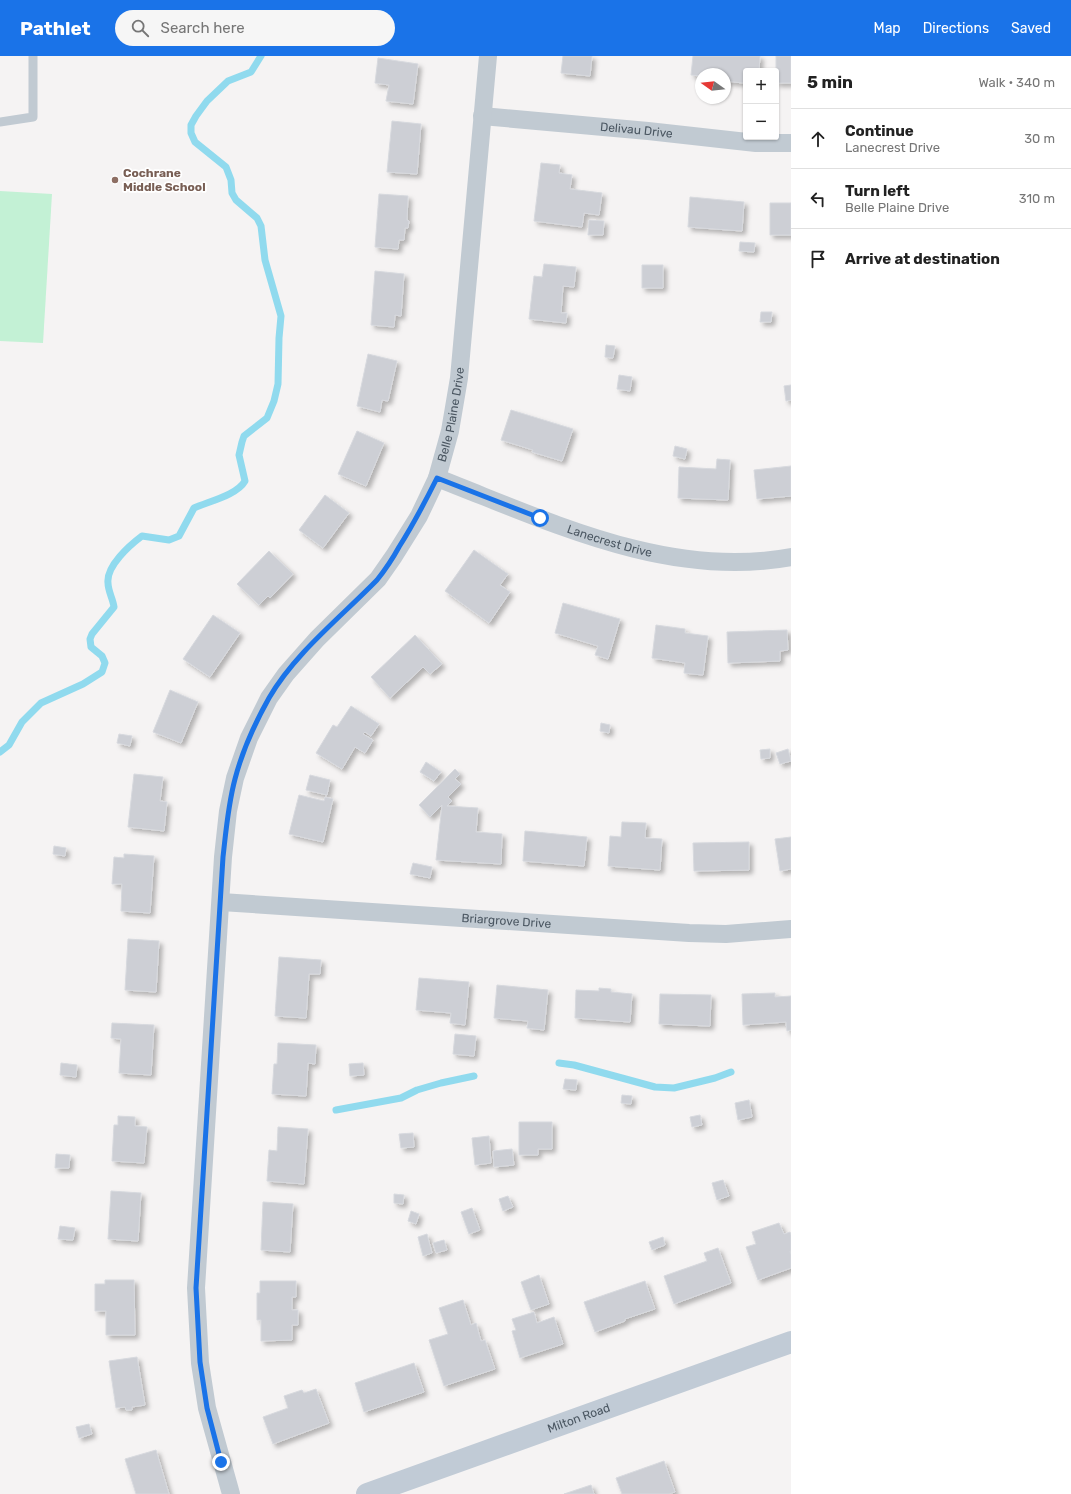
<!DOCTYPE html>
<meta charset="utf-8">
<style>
:root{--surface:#fff;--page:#f6f6f6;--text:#222;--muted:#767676;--line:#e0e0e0;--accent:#1a73e8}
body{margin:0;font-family:Rubik,sans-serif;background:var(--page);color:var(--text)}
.controls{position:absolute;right:12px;top:12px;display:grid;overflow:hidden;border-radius:4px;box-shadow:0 1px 3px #0004}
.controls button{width:36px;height:36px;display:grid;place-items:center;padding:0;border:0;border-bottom:1px solid var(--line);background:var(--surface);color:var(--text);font:20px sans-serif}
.compass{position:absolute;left:695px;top:12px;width:36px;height:36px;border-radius:50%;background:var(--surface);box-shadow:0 1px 3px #0004;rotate:285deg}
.stop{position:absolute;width:12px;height:12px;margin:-9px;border:3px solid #1a73e8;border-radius:50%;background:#fff}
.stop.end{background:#1a73e8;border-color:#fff;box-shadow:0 1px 4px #0008}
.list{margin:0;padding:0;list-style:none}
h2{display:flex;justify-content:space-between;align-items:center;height:52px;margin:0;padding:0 16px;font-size:17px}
h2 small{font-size:13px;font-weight:400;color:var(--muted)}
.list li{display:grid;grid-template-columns:26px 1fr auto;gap:12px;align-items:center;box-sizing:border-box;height:60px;padding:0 16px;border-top:1px solid var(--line)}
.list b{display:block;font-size:15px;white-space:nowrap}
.list p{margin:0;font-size:13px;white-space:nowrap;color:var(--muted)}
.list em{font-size:13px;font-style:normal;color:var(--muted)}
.icon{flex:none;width:22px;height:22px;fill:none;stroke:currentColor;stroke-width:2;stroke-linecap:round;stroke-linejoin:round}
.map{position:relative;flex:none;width:791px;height:1438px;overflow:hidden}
header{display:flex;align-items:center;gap:24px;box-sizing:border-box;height:56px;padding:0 20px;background:var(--accent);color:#fff}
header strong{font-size:19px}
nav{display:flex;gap:22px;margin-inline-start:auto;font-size:14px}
.search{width:280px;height:36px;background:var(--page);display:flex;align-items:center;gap:10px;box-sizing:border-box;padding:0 14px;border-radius:22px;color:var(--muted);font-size:15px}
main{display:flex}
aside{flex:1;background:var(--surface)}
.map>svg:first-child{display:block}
.green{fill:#c3f1d5}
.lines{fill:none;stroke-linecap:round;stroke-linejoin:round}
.stream{stroke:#90daee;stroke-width:7}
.building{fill:#cdcfd5;stroke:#d7d9de;filter:url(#shadow)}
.lane{stroke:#c1cad2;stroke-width:9}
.street{stroke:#c1cad2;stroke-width:18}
.secondary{stroke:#c1cbd6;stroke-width:22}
.route{stroke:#1a73e8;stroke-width:5}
.education-dot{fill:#8d6e63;stroke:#fff;stroke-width:1.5}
.labels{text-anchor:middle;stroke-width:3.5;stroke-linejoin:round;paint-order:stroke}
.street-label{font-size:12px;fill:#4a5661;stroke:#fff}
.education-label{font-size:12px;font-weight:bold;fill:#785e54;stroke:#fff;text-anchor:start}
</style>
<header>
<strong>Pathlet</strong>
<div class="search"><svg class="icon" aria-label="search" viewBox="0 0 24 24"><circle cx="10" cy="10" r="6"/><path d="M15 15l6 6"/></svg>Search here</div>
<nav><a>Map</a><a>Directions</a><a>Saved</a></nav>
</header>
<main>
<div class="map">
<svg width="791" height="1438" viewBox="0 0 791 1438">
<defs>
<filter id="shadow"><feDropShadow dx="3.5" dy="3.5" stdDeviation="2" flood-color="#0004"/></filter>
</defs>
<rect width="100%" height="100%" fill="#f5f3f3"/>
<!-- green -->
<path class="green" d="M0,135L52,138L43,287L0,285Z"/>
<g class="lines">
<!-- stream -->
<path class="stream" d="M0,696L9,689L22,666L41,647L83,628L102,616L105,607L102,600L91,591L90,583L92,578L114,551C113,543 108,535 108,527C106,510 130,489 142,480L169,484L179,480L194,452C210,445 237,439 245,425L239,399L242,386L244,380L267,362L274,345L278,328L279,282L281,260L265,204L261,170L257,162L236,144L232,137L231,124L226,111L195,86L191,77V69L196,60L207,45L228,25L251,16L261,0
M559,1007L574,1009L655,1031L674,1032L715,1022L731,1016
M336,1054L401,1042L417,1034L441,1027L474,1020"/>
</g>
<!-- building -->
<path class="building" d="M563,0H592L590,20L561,17Z
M693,0H760L759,15H746V25L744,24L743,27L725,25V18H701V20L691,19Z
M776,0H791V27H776Z
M378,2L418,8L413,48L386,45L389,29L375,27Z
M392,65L421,68L417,118L387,116Z
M541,107L560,109L559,117L572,119L570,133L602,137L599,159L584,157L582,171L534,165Z
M379,138L408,140L407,164L409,165L408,172H405L404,184H399L398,193L375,191Z
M690,141L744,146L742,175L688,171Z
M770,147H791V179H770Z
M589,164L604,165L603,179H588Z
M740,186L755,187L754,196L739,195Z
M544,208L576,211L574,231L563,230L561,257H567L566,267L529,263L534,220L542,221Z
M642,209H663V232H642Z
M375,215L404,218L401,260L395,259L394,271L371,269Z
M761,256H772L771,266H760Z
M606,289L615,290L613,302L605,301Z
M368,298L397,305L388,345L382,344L380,356L357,350Z
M619,319L632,321L630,335L617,333Z
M791,329V344L786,345L784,330Z
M511,354L573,373L562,405L532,396L533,394L501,384Z
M357,375L384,387L366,430L338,418Z
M675,390L687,393L685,403L673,400Z
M717,403L730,404L728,444L678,442L679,411L716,413Z
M791,410V440L757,443L754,414Z
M325,439L349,457L323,492L299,474Z
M474,494L508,518L500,529L510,536L489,567L445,535Z
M269,495L293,518L270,542L268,540L259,549L237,528Z
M563,547L620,563L608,603L595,599L598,590L555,577Z
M213,559L240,577L210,621L183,603Z
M656,569L685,573V577L708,580L703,619L684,617L685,607L652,602Z
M787,574L788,594L780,595V605L728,607L727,576Z
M415,579L442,608L430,618L423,611L390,642L371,621Z
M170,634L198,646L181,687L153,676Z
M351,650L379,668L371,680L365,676L363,678L373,684L365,697L355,691L342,713L316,697L333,669L337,671Z
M601,667L610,669L609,677L600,675Z
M119,678L132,680L130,690L117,687Z
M770,693V702L761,703L760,694Z
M788,693L791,705L780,708L776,697Z
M426,706L441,716L434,725L420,716Z
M455,713L460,718L455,723L461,728L448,741L452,745L447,750L478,752L476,776L502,778L501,808L436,804L442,749L430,761L419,749Z
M134,718L163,721L160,745L167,746L164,775L128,771Z
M310,719L330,724L327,739L306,734Z
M299,739L324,745L325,741L333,743L323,786L289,778Z
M622,766L646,767L645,782L662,783L660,814L608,810L610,780L621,781Z
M525,775L587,781L584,810L523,805Z
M791,781V813L780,815L775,783Z
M749,786V814L694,815L693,787Z
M54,790L66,792L65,800L53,798Z
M124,798L154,800L150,857L121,855L122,828H112L114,801L124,802Z
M413,807L432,811L430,822L410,818Z
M128,883L159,885L156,936L125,934Z
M279,901L321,904L320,918H309L306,962L275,960Z
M419,922L469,926L465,969L450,967L451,957L416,954Z
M497,929L548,934L544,974L527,972L528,965L494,962Z
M599,932L611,933V936L632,938L630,966L575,962L576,934L599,935Z
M775,937V941L791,940V974L787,975L786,966L743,969L742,938Z
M660,938L711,939L710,970L659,968Z
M112,967L154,969L151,1019L119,1017L121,983L111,982Z
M455,978L476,980L474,1000L453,998Z
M278,987L316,989L315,1008L308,1007L306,1040L272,1038L274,1008H277Z
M61,1007L77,1009L76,1021L60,1019Z
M363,1007L364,1019L350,1020L349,1008Z
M565,1023L577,1024L576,1034L563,1033Z
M622,1039L632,1040L631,1048L621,1047Z
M749,1044L752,1061L738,1064L735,1047Z
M700,1059L702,1069L692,1071L690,1061Z
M118,1060L135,1061V1070L147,1071L144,1107L112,1105L114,1069H118Z
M519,1066H552V1093H538V1099H519Z
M278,1071L308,1073L304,1128L267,1125L269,1094L277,1095Z
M413,1077L414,1091L401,1092L399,1078Z
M489,1080L491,1107L475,1109L472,1082Z
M512,1093L514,1109L494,1111L493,1095Z
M56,1098L70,1099L69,1112H55Z
M723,1124L729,1140L717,1144L712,1127Z
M111,1135L141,1137L138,1185L108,1183Z
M394,1138L404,1139L403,1148L394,1147Z
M508,1140L513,1151L503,1155L499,1143Z
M263,1146L293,1148L290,1196L261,1194Z
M472,1152L480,1174L469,1178L461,1156Z
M411,1155L419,1158L416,1168L408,1165Z
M779,1167L784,1178L790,1176L791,1179V1195H790L791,1199V1212L758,1224L746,1191L756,1188L752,1176Z
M60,1170L75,1172L73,1184L58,1183Z
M427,1178L432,1197L423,1200L418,1181Z
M663,1181L665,1189L652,1194L649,1186Z
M444,1184L447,1194L436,1197L433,1187Z
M718,1192L731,1227L674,1248L664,1220L707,1205L704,1197Z
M539,1219L549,1248L531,1254L521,1226Z
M105,1224H134L135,1279H106V1255H95V1228H105Z
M260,1225H296V1241H292V1254H298V1269H292V1284L261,1285V1264H257V1237H260Z
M645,1225L655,1253L625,1263V1265L595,1276L584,1246Z
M463,1244L471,1269L476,1267L481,1285L485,1284L495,1313L444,1330L429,1284L448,1278L439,1252Z
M534,1256L537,1267L554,1261L563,1288L520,1302L512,1275L516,1274L512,1263Z
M137,1301L145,1349L132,1351V1354H126L125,1351L116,1352L109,1305Z
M414,1307L424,1336L364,1356L355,1327Z
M316,1333L329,1367L273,1388L263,1361L288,1352L284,1340L302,1334L304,1337Z
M89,1368L92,1378L79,1382L76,1371Z
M156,1394L169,1438H136L125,1403Z
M664,1405L675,1436L669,1438H622L616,1422Z
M591,1429L594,1438H564Z"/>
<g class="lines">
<!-- lane -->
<path class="lane" d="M0,66L33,61V0"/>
<!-- street -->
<g class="street">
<path id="s1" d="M482,60L648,75L756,87H791"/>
<path id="s2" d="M437,422C549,465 668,524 791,501"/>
<path id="s3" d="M221,846L689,877L726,878L791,873"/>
<path id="s4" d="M231,1438L207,1352L200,1307L196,1232L223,801L228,755L235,722L249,682L269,642L286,618L317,583L378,523L394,500L419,460L437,422L450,375L459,322L488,0"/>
</g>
<!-- secondary -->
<path class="secondary" id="s5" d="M367,1438L791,1286"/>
</g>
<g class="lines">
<!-- route -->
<path class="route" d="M221,1406L207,1352L200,1306L196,1232L223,801C226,775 228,749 235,723C242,696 255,667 269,642C295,597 341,561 377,524C385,514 393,502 399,491C413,469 425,446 437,422L540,462"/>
</g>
<!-- markers -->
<circle class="education-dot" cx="115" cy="124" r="4"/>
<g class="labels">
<!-- street labels -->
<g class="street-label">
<text dy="4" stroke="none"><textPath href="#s1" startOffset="155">Delivau Drive</textPath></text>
<text dy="4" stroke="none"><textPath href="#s4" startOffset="1153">Belle Plaine Drive</textPath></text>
<text dy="4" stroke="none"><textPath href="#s2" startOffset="184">Lanecrest Drive</textPath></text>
<text dy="4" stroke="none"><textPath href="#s3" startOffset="286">Briargrove Drive</textPath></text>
<text dy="4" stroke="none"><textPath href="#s5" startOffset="225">Milton Road</textPath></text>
</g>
<!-- education labels -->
<g class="education-label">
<text x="123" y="121">Cochrane<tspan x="123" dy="14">Middle School</tspan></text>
</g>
</g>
</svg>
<div class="controls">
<button>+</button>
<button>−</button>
</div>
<svg class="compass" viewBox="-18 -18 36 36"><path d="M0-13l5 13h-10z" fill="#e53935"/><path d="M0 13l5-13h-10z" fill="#767676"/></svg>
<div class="stop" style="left:540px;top:462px"></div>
<div class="stop end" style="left:221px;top:1406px"></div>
</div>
<aside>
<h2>5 min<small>Walk · 340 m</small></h2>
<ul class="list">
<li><svg class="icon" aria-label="ahead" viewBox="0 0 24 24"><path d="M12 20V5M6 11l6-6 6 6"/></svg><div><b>Continue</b><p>Lanecrest Drive</p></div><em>30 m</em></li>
<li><svg class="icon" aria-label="left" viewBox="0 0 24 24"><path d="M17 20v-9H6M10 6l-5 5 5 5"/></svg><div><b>Turn left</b><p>Belle Plaine Drive</p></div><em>310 m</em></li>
<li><svg class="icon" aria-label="arrive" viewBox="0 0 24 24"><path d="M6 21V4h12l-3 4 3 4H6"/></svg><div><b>Arrive at destination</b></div></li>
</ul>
</aside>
</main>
